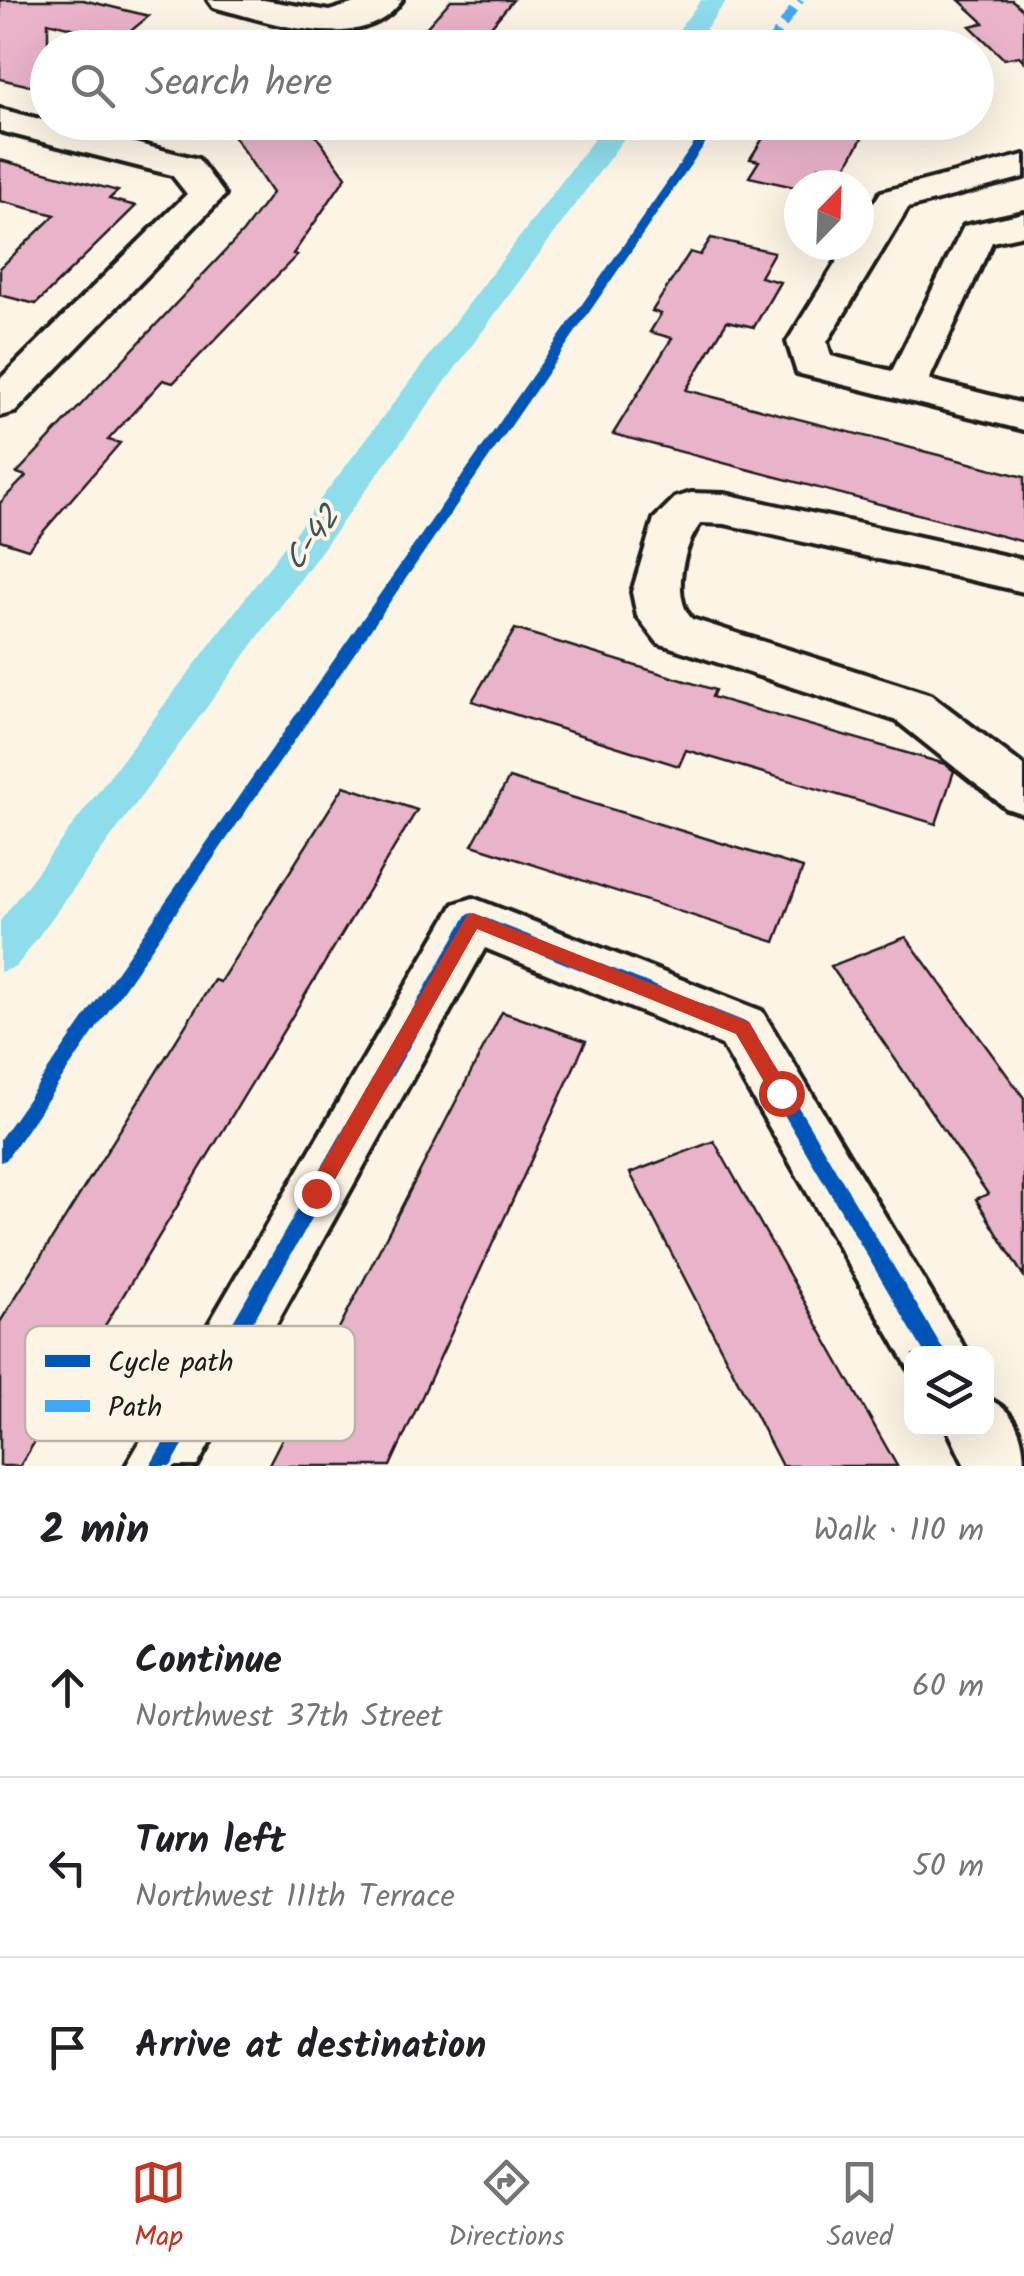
<!DOCTYPE html>
<meta charset="utf-8">
<style>
:root{--surface:#fff;--page:#f2f2f2;--text:#202124;--muted:#757577;--line:#e0e0e0;--accent:#c8321e}
body{margin:0;font-family:Kalam,sans-serif;background:var(--page);color:var(--text)}
.controls{position:absolute;right:30px;bottom:30px;display:grid;overflow:hidden;border-radius:20px;box-shadow:0 10px 40px #0002}
.controls button{width:90px;height:90px;display:grid;place-items:center;padding:0;border:0;border-bottom:2px solid var(--line);background:var(--surface);color:var(--text);font:50px sans-serif}
.compass{position:absolute;left:784px;top:170px;width:90px;height:90px;border-radius:50%;background:var(--surface);box-shadow:0 10px 40px #0002;rotate:23deg}
.stop{position:absolute;width:30px;height:30px;margin:-22px;border:8px solid #c8321e;border-radius:50%;background:#fff}
.stop.end{background:#c8321e;border-color:#fff;box-shadow:0 2px 10px #0008}
.list{margin:0;padding:0;list-style:none}
h2{display:flex;justify-content:space-between;align-items:center;height:130px;margin:0;padding:0 40px;font-size:42px}
h2 small{font-size:32px;font-weight:400;color:var(--muted)}
.list li{display:grid;grid-template-columns:65px 1fr auto;gap:30px;align-items:center;box-sizing:border-box;height:180px;padding:0 40px;border-top:2px solid var(--line)}
.list b{display:block;font-size:38px;white-space:nowrap}
.list p{margin:0;font-size:32px;white-space:nowrap;color:var(--muted)}
.list em{font-size:32px;font-style:normal;color:var(--muted)}
.icon{flex:none;width:55px;height:55px;fill:none;stroke:currentColor;stroke-width:2;stroke-linecap:round;stroke-linejoin:round}
.map{position:relative;flex:none;width:1024px;height:1466px;overflow:hidden}
.search{position:absolute;background:var(--surface);box-shadow:0 10px 40px #0002;left:30px;right:30px;top:30px;height:110px;display:flex;align-items:center;gap:25px;box-sizing:border-box;padding:0 35px;border-radius:55px;color:var(--muted);font-size:38px}
.sheet{height:670px;background:var(--surface)}
nav{display:flex;justify-content:space-around;align-items:center;box-sizing:border-box;height:140px;border-top:2px solid var(--line);background:var(--surface);font-size:28px;color:var(--muted)}
nav a{display:grid;justify-items:center;gap:5px}
nav .on{color:var(--accent)}
.map>svg:first-child{display:block}
.lines{fill:none;stroke-linecap:round;stroke-linejoin:round}
.canal{fill:#8eddeb;fill-rule:evenodd}
.building{fill:#e9b3ca;stroke:#1c1c1c;stroke-width:2.5}
.minor-casing{stroke:#1c1c1c;stroke-width:8}
.minor{fill:#fcf5e5;fill-rule:evenodd}
.quiet{stroke:#3fa9f5;stroke-width:9;stroke-dasharray:19 9;stroke-linecap:butt}
.cycleway-casing{stroke:#fcf5e5;stroke-width:6}
.cycleway{fill:#0057b8;fill-rule:evenodd}
.route{fill:#c8321e}
.labels{text-anchor:middle;stroke-width:8;stroke-linejoin:round;paint-order:stroke}
.water-label{font-size:32px;font-style:italic;fill:#3e565a;stroke:#fcf5e5}
.key{fill:#fcf5e5;stroke:#b9b4a9;stroke-width:2.5}
.key-label{font-size:28px;fill:#1c1c1c}
</style>
<div class="map">
<svg width="1024" height="1466" viewBox="0 0 1024 1466">
<rect width="100%" height="100%" fill="#fcf5e5"/>
<filter id="ink" filterUnits="userSpaceOnUse"><feTurbulence type="fractalNoise" baseFrequency=".01" numOctaves="2"/><feDisplacementMap in="SourceGraphic" scale="20" xChannelSelector="R" yChannelSelector="G"/><feConvolveMatrix kernelMatrix="1 2 1 2 8 2 1 2 1" color-interpolation-filters="sRGB"/></filter>
<g filter="url(#ink)">
<g class="lines">
<!-- canal -->
<path class="canal" d="M701,0H727L692,48H665Z
M607,122H636L16,967L0,972V921Z"/>
</g>
<!-- building -->
<path class="building" d="M0,0H83L149,16L120,40L48,22V90L0,79Z
M451,0H513L473,48H408Z
M959,0H1012L1024,11V61L1019,56L1004,59L970,26L984,23Z
M224,122H306L346,177L293,254L297,255L173,383L163,380L108,440L120,443L28,549L0,540V503L26,476L17,473L243,232L272,193Z
M773,122H852L849,128L866,131L843,172L819,167L808,185L799,188L749,177L759,161L750,159Z
M0,160L118,191L109,199L136,206L36,304L0,295V268L55,215L0,201Z
M711,238L774,252L760,277L780,282L754,327L727,321L686,390L1024,477V542L613,434L672,338L650,332L661,314L652,311L690,252L700,255Z
M515,629L715,690L712,697L945,764L954,771L936,824L686,750L679,766L472,701Z
M509,778L803,868L775,942L472,845Z
M344,786L417,810L20,1466H0V1322L214,980L220,982Z
M906,937L1024,1098V1277L976,1199L988,1194L831,966Z
M502,1012L586,1041L390,1466H268Z
M714,1141L897,1466H782L630,1173Z"/>
<g class="lines">
<!-- minor casing -->
<g class="minor-casing">
<path id="minor" d="M208,0H263L329,11L365,0H402C362,58 265,20 213,7Z
M0,109L198,159L225,195L15,412L0,416V379L187,194L172,175L0,131Z
M1024,155V177L908,208L827,342L831,356L892,371L964,226L1024,213V235L992,242L929,380L1024,404V430L797,373L787,342L847,245H859V226L881,192Z
M691,493L725,494L1024,560V592L725,524L701,523C683,545 671,597 692,619L931,695L1024,766V814L1006,808L897,721L658,643L637,616L632,592L654,519L675,498Z
M473,898L762,1011L968,1354H912V1374L722,1045L485,948L197,1466H126L454,904Z
M986,1398C1016,1410 1024,1436 1024,1466H965L947,1428H986Z"/>
</g>
<!-- minor -->
<use href="#minor" class="minor"/>
<!-- quiet -->
<path class="quiet" d="M767,48L800,0"/>
<!-- cycleway casing -->
<g class="cycleway-casing">
<path id="cycleway" d="M709,122H720L6,1160L0,1162V1139Z
M473,913L748,1023L946,1354H925L736,1033L477,928L171,1466H150L467,915Z"/>
</g>
<!-- cycleway -->
<use href="#cycleway" class="cycleway"/>
</g>
</g>
<!-- route -->
<path class="route" d="M473,913L749,1022L787,1087V1099H774L736,1034L477,929L324,1199H309V1187L467,915Z"/>
<g class="labels">
<!-- water labels -->
<g class="water-label">
<text transform="translate(311 538) rotate(-53)" y="11">C-42</text>
</g>
</g>
<!-- legend -->
<rect x="25" y="1326" width="330" height="115" rx="15" class="key"/>
<rect x="45" y="1355" width="45" height="12" fill="#0057b8"/>
<rect x="45" y="1400" width="45" height="12" fill="#3fa9f5"/>
<g class="key-label">
<text x="108" y="1371">Cycle path</text>
<text x="108" y="1416">Path</text>
</g>
</svg>
<div class="controls">
<button><svg class="icon" aria-label="layers" viewBox="0 0 24 24"><path d="M12 4l9 5-9 5-9-5zM3 14l9 5 9-5"/></svg></button>
</div>
<svg class="compass" viewBox="-18 -18 36 36"><path d="M0-13l5 13h-10z" fill="#e53935"/><path d="M0 13l5-13h-10z" fill="#757577"/></svg>
<div class="stop" style="left:781px;top:1093px"></div>
<div class="stop end" style="left:316px;top:1193px"></div>
<div class="search"><svg class="icon" aria-label="search" viewBox="0 0 24 24"><circle cx="10" cy="10" r="6"/><path d="M15 15l6 6"/></svg>Search here</div>
</div>
<section class="sheet">
<h2>2 min<small>Walk · 110 m</small></h2>
<ul class="list">
<li><svg class="icon" aria-label="ahead" viewBox="0 0 24 24"><path d="M12 20V5M6 11l6-6 6 6"/></svg><div><b>Continue</b><p>Northwest 37th Street</p></div><em>60 m</em></li>
<li><svg class="icon" aria-label="left" viewBox="0 0 24 24"><path d="M17 20v-9H6M10 6l-5 5 5 5"/></svg><div><b>Turn left</b><p>Northwest 111th Terrace</p></div><em>50 m</em></li>
<li><svg class="icon" aria-label="arrive" viewBox="0 0 24 24"><path d="M6 21V4h12l-3 4 3 4H6"/></svg><div><b>Arrive at destination</b></div></li>
</ul>
</section>
<nav>
<a class="on"><svg class="icon" aria-label="map" viewBox="0 0 24 24"><path d="M3 6l6-2 6 2 6-2v14l-6 2-6-2-6 2zM9 4v14M15 6v14"/></svg>Map</a>
<a><svg class="icon" aria-label="directions" viewBox="0 0 24 24"><path d="M12 3l9 9-9 9-9-9zM9 14v-3h6M13 9l2 2-2 2"/></svg>Directions</a>
<a><svg class="icon" aria-label="saved" viewBox="0 0 24 24"><path d="M7 4h10v16l-5-4-5 4z"/></svg>Saved</a>
</nav>
